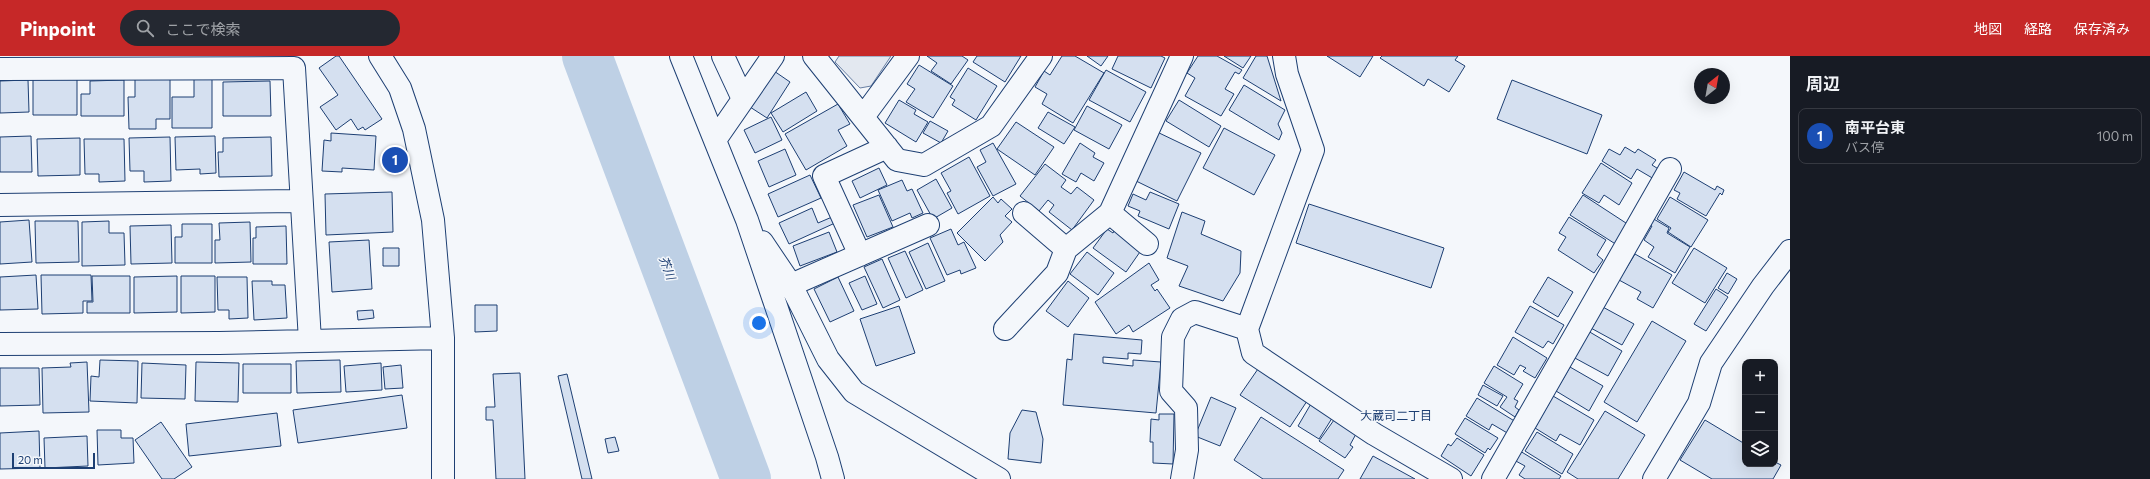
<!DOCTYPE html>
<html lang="ja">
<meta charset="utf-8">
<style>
:root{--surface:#171b24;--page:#242831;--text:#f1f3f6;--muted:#9ea1a6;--line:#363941;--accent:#c62828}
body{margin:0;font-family:Commissioner,"Noto Sans JP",sans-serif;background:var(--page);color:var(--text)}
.controls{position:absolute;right:12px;bottom:12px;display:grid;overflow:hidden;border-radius:8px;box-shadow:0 4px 16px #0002}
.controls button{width:36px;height:36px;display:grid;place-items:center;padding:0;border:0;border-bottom:1px solid var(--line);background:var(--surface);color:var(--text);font:20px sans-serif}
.compass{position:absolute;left:1694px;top:12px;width:36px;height:36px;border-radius:50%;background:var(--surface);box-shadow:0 4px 16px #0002;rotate:31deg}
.scale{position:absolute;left:12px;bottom:10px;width:83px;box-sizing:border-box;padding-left:4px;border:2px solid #1d3f73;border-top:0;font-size:11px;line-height:14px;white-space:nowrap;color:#1d3f73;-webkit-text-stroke:3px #f4f7fb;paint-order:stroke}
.you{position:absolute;left:759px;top:267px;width:14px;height:14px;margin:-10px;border:3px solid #fff;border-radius:50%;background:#1a73e8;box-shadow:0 0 0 6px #1a73e833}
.badge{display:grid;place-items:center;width:26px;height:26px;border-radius:50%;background:var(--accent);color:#fff;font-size:13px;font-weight:700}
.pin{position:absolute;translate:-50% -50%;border:2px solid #fff;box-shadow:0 1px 4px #0006}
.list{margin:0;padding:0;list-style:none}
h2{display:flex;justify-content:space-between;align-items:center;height:52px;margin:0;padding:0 16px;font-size:17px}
h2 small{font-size:13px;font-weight:400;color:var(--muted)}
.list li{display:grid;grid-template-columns:26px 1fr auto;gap:12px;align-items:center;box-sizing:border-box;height:56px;margin:0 8px 8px;padding:0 8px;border:1px solid var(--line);border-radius:8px}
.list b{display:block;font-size:15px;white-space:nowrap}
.list p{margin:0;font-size:13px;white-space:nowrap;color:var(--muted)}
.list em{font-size:13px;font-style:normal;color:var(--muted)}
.icon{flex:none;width:22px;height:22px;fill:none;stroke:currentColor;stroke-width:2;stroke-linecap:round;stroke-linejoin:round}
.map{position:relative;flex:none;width:1790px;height:423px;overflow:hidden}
header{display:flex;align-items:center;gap:24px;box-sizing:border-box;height:56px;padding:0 20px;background:var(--accent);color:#fff}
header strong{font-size:19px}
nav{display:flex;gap:22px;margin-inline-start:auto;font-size:14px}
.search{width:280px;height:36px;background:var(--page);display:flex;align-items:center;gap:10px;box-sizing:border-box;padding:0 14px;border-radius:22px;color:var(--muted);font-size:15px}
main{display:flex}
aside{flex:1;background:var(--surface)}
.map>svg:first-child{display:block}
.parking{fill:#e3e8f0;stroke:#687fa3}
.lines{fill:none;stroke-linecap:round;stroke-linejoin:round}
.river{stroke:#bed0e5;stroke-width:50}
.building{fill:#d5e0f0;stroke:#1d3f73}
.minor-casing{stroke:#1d3f73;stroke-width:24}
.minor{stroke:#f4f7fb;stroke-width:22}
.labels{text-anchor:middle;stroke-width:3;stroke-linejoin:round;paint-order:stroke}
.water-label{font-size:12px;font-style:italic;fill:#1d3f73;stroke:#f4f7fb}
.neighbourhood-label{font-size:12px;fill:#1d3f73;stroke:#f4f7fb}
</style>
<header>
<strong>Pinpoint</strong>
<div class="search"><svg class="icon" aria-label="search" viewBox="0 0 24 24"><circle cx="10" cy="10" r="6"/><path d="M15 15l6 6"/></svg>ここで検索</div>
<nav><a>地図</a><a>経路</a><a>保存済み</a></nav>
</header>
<main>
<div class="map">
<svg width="1790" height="423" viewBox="0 0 1790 423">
<rect width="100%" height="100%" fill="#f4f7fb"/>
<!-- parking -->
<path class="parking" d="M839,0H891L871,30L860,32L835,6Z"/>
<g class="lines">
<!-- river -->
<path class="river" d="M587,0L746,423"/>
</g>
<!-- building -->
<path class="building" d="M336,0H339L382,63L365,74L363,71L358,74L351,63L336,74L320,51L338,39L319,12Z
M927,0H962L968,4L951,28L931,15L937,7Z
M977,0H1021L1005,26L973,6Z
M1062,0H1075L1104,17L1073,67L1042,48L1047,38L1035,31L1044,15L1050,19Z
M1087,0H1108L1101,10Z
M1118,0H1161L1165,2L1151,32L1112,13Z
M1198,0H1217L1242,14L1239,18L1235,16L1225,33L1234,38L1221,60L1185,40L1195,22L1187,17Z
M1224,0H1251L1243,12Z
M1256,0H1267L1281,45L1243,22Z
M1327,0H1373L1360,21Z
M1382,0H1458L1455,4L1465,10L1449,36L1428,23L1424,30L1380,2Z
M919,9L953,30L933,62L906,46L915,33L907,28Z
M968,12L997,30L976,64L952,49L955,44L950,41Z
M1106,14L1146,36L1130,66L1089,44Z
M774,15L790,26L767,62L750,51Z
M33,23H77V59H33Z
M135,23H170V63H156V73H129L128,41H135Z
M194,23H212V72H172V41H194Z
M28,24L29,56L0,57V25Z
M124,24V60H81V38H90V25Z
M1512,24L1602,59L1587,98L1497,63Z
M270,25L271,60H223V26Z
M1244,29L1285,54L1278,68L1282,77L1279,84L1229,54Z
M806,36L817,55L783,76L771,57Z
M899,44L916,54L914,58L928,66L916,86L885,67Z
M1179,44L1221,70L1209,91L1166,65Z
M838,48L850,68L838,74L847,90L806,114L785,78Z
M1087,50L1122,69L1109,93L1074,74Z
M1048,56L1075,71L1064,88L1038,72Z
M771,61L782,84L755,97L744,74Z
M930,65L948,75L941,87L923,77Z
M1016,66L1054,91L1035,119L997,93Z
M1224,72L1275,99L1254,139L1203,112Z
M1155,75L1201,97L1177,145L1132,123Z
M331,77L376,80L374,114L342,112V116L322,115L324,84L331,85Z
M31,80L32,116H0V81Z
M215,80L216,117L200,118V113L176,114L175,81Z
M170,81L171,125L144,126V115H130L129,82Z
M271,81L272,120L219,121L218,96H223V82Z
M80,82V119L38,120L37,83Z
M84,83H124L125,125L99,126V118H85Z
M993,87L1016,128L993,140L977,111L986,106L980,94Z
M1080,87L1095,97L1093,101L1104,107L1094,125L1081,117L1076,126L1062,118Z
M1625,91L1635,97L1638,93L1656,104L1652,109L1660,114L1654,123L1637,113L1631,123L1602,105L1609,93L1620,99Z
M785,93L796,119L769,131L758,105Z
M969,101L990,140L958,158L947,137L951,135L941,117Z
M1601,107L1632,127L1619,149L1604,139L1599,147L1582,137Z
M1045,108L1066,124L1061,131L1071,138L1077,131L1094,144L1072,174L1049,156L1054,149L1048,144L1039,155L1020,140Z
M879,112L887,129L860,142L852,125Z
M1684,116L1715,134L1717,130L1724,134L1722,139L1720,137L1706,160L1677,143L1680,137L1674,134Z
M810,119L821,142L778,161L768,138Z
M936,123L952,152L933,163L917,134Z
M902,124L907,135L912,133L923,157L912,162L910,157L892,165L878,134Z
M392,136L393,176L326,179L325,138Z
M1150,136L1179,148L1169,173L1138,160L1140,155L1128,150L1133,138L1146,144Z
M879,139L893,171L867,181L853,149Z
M1583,139L1629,169L1617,189L1570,159Z
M993,141L998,147L1001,143L1012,153L1005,160L1012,166L1000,179L1003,186L985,205L957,177Z
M1670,141L1708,164L1691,191L1668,176L1671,172L1657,163Z
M1309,148L1444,192L1431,232L1296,187Z
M812,152L818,167L832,161L835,167L789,188L779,167Z
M1182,156L1205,165L1201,178L1241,195L1240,217L1223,245L1179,230L1188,210L1167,202Z
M1569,161L1606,184L1597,199L1603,204L1594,217L1558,194L1566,181L1559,177Z
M1652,162L1669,172L1667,177L1690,191L1675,217L1648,201L1654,191L1644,184L1652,170L1648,168Z
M29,164L32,206L0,208V166Z
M35,165H78L79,206L36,207Z
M109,165V177H124L125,209L82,210V166Z
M250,166L251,206L215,207V184H220L219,167Z
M182,168H212V207H175V181H182Z
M171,169L172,207L131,208L130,170Z
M286,170L287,208H253V182H256V171Z
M951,173L958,189L964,186L976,212L961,218L960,214L947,219L930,182Z
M1107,173L1113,177L1115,173L1142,193L1126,216L1093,192Z
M829,176L837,196L800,210L793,190Z
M369,184L372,233L332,236L329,186Z
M928,187L945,225L926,233L909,196Z
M383,192H399V210H383Z
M1694,192L1727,212L1705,247L1672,227Z
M905,195L923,234L906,242L888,202Z
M1087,196L1114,217L1098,239L1070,218Z
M1635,198L1672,219L1653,252L1637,243L1641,236L1619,224Z
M882,203L900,244L883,252L864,211Z
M1149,207L1159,224L1151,229L1155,235L1157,233L1170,252L1133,276L1129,269L1116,278L1095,246Z
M1727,217L1737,223L1728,238L1718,232Z
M36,219L38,253L0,254V221Z
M41,219H91L92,245H83V257L42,258Z
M92,220H130V257H87V246H93Z
M177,220V256L134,257V221Z
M181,220H215V256L181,257Z
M865,220L877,248L862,254L849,227Z
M217,221H247L248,262L229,263V254H218Z
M838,221L854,255L830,266L814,233Z
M1548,221L1573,236L1558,261L1533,246Z
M252,225H272V229H285L287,262L254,264Z
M1068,225L1089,242L1068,271L1046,255Z
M1716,233L1728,241L1706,275L1694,268Z
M475,249H497V275L475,276Z
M899,250L915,297L876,310L860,263Z
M1530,250L1564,269L1553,288L1548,285L1543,292L1515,276Z
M1601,250L1634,268L1622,289L1589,271Z
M373,254L374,262L358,264L357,255Z
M1652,265L1686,285L1637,366L1604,346Z
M1588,275L1622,295L1608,320L1573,301Z
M1074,278L1142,284L1141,298L1128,297V303L1103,301V307L1133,310V304L1161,306L1156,357L1063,349L1067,303L1072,304Z
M1513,281L1547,302L1535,322L1523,315L1526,312L1520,309L1514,319L1497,309Z
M100,304L138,305L137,347L90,345L91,320L99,321Z
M340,304L341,336L297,337L296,305Z
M87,306L89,356L43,357L42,312L71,311L70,307Z
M196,306L239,307L238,346L195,345Z
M142,307L186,309L185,343L141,342Z
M381,307L382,334L346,336L344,310Z
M243,308H291V337H243Z
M401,309L403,332L385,333L383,311Z
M1260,310L1309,342L1290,371L1240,339Z
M1494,310L1523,328L1514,343L1518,345L1515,351L1519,354L1515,361L1500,351L1507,341L1484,327Z
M1570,311L1603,330L1589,355L1556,335Z
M0,312H39L40,349L0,350Z
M520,317L525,423H496L493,364H486V351H495L493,318Z
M567,318L592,423H582L558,320Z
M1483,329L1503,340L1497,350L1478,339Z
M402,339L407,372L298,387L293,354Z
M1553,340L1594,364L1580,389L1560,378L1556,385L1535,372Z
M1211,341L1236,352L1220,390L1195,380Z
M1477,342L1516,366L1509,378L1492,368L1489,374L1466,360Z
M1312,346L1334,359L1319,383L1298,370Z
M1022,354L1036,356L1043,383L1041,407L1008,403L1010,377Z
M1605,355L1645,379L1618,423H1578L1567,416Z
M277,357L281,390L189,400L186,368Z
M1159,358H1174L1173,408L1153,407V386H1150L1151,363L1159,364Z
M1261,361L1344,414L1338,423H1263L1234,404Z
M1465,362L1498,382L1490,394L1488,392L1485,397L1455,378Z
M1334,364L1356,378L1350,389L1353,391L1345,402L1319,385Z
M1705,364L1745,388V408H1775V406L1781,409L1773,423H1712L1680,404Z
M161,366L192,411L174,423H162L135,384Z
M97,374H121V382H133L134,407L98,409Z
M39,375L40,412L0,413V377Z
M1537,376L1573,398L1562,418L1525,395Z
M87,380L88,410L45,412L44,382Z
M615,381L619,395L608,397L605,383Z
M1457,382L1484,399L1471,420L1441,400L1448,388L1451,390Z
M1520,395L1561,420L1559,423H1525L1519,419L1525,410L1514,404Z
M1373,400L1415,423H1360Z"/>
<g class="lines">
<!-- minor casing -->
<g class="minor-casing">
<path id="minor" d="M380,0L400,32L414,73L433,164L443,282V423
M681,0L747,164L827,401L833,423
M723,0L743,43
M814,0L897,104L924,109L991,70L1041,0
M1284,0L1287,18L1313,94L1247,273L1253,297L1374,378L1451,423
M0,13L294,12L310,285
M863,61L908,0
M715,84L773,0
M0,149L300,145
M1024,157L1066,193
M1110,157L1147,188
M762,186L791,229L828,303L854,336L999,423
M860,199L824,120L887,91
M791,229L928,169
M1005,273L1057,217L1066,193L1110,157L1182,0
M0,288L219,287L443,282
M1182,423L1187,394L1186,352L1171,335L1173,281L1182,263L1195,256L1247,273
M1493,423L1670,113
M1654,423L1699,347L1711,307L1763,230L1790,195"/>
</g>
<!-- minor -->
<use href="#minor" class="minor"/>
</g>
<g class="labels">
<!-- water labels -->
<g class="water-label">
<text transform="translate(667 212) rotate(69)" y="4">芥川</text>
</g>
<!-- neighbourhood labels -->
<g class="neighbourhood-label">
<text x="1396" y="364">大蔵司二丁目</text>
</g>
</g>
</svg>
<div class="controls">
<button>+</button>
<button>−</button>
<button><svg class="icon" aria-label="layers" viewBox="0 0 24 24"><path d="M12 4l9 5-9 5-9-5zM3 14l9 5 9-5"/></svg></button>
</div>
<svg class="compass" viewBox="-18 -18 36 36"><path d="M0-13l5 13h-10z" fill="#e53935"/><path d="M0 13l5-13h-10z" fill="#9ea1a6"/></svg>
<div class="scale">20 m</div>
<div class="you"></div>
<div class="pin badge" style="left:395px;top:104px;background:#1a4fb4">1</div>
</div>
<aside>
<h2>周辺<small></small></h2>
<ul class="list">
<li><span class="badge" style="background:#1a4fb4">1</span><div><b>南平台東</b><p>バス停</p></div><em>100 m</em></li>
</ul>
</aside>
</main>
